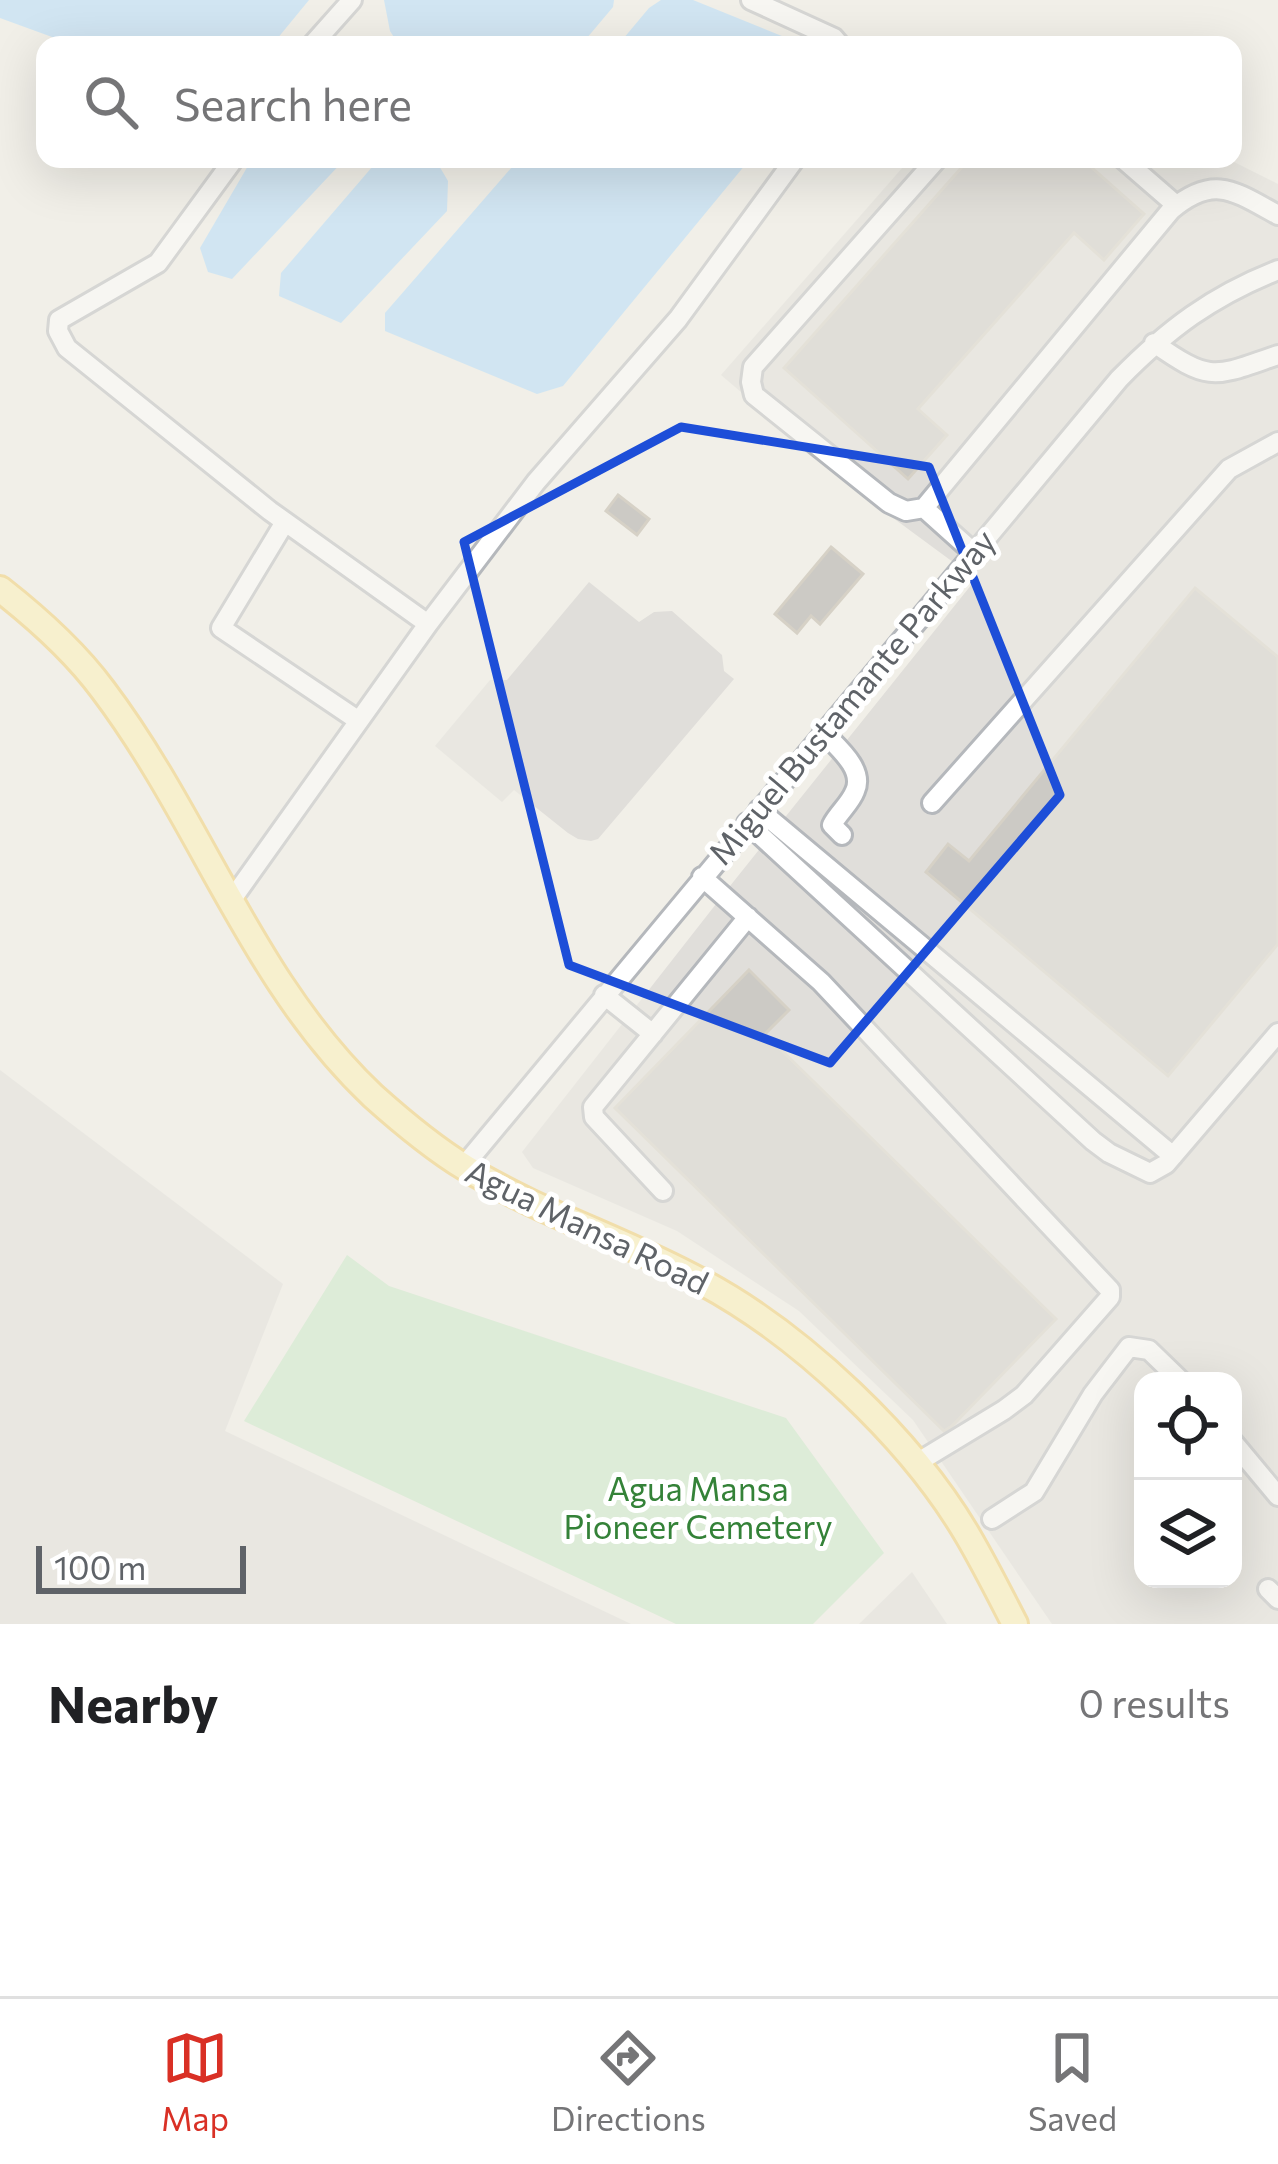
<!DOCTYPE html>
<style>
:root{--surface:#fff;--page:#f6f6f6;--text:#202124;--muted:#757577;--line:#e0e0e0;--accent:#d93025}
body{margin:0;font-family:Commissioner,sans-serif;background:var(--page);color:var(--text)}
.controls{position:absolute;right:36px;bottom:36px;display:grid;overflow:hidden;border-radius:24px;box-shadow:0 12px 48px #0002}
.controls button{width:108px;height:108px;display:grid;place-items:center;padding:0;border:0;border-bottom:3px solid var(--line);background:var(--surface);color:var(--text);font:60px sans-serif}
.scale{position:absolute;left:36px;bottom:30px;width:210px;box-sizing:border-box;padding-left:12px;border:6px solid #5f6368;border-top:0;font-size:33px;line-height:42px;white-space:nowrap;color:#5f6368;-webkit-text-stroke:9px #fff;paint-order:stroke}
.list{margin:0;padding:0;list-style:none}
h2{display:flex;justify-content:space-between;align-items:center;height:156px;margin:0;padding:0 48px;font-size:51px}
h2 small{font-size:39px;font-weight:400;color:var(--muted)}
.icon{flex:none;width:66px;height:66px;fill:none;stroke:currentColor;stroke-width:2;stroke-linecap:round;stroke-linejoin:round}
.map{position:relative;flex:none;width:1278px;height:1624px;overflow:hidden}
.search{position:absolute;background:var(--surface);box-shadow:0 12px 48px #0002;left:36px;right:36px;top:36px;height:132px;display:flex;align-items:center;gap:30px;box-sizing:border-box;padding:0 42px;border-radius:24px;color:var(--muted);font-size:45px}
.sheet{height:372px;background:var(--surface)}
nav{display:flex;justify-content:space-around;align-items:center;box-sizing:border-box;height:168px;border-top:3px solid var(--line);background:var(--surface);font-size:33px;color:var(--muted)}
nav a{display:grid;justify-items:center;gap:6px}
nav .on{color:var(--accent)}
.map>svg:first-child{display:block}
.industrial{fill:#e0deda;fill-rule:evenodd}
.green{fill:#c5e8c5}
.water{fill:#aadaff}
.building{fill:#cccac5;stroke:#d6d1c6;stroke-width:3}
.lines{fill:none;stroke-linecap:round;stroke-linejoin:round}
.minor-casing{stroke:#b5b8bc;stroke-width:24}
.major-casing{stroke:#f2c960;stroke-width:30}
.minor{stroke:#fff;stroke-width:18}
.major{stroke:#fff2af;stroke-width:24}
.marked{fill:none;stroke:#1d4ed8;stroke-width:9;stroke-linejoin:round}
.labels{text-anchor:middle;stroke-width:10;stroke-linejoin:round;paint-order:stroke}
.street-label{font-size:33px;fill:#5f6368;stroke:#fff}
.park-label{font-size:33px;fill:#348238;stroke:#fff}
</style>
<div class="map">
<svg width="1278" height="1624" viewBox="0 0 1278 1624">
<rect width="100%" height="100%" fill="#f1efe8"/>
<!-- industrial -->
<path class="industrial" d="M910,159H1228L1278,184V1624H1052L913,1420L799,1311L677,1231L533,1168L522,1152L734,881L976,579L866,498L721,375ZM1143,1381H1233V1579H1143Z
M589,582L639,622L654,612L672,611L722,655L724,671L734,679L598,839L591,841L578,839L568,833L514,790L502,802L435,746L490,680H507Z
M0,1070L283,1284L225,1431L631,1624H0Z
M912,1572L947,1624H859Z"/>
<!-- green -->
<path class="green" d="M347,1255L389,1286L786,1418L884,1553L813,1624H676L244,1421Z"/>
<!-- water -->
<path class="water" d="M0,0H309L272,45H74L0,18Z
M384,0H614L613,7L581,45H399L390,31Z
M661,0H693L804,45H618L649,8Z
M252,159H345L232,279L208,272L200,248Z
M379,159H435L448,181L447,211L341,323L279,296L281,273Z
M519,159H750L563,386L537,394L385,331V313Z"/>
<!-- building -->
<path class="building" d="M969,159H1082L1144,214L1104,260L1074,233L918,409L947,435L908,479L784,368Z
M618,495L649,519L637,535L606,511Z
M831,547L863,574L820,624L811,616L797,633L775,614Z
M1195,588L1278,657V944L1168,1076L926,872L948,844L969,861Z
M749,970L789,1010L765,1034L1056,1319L952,1426L944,1431L615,1108Z"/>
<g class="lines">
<!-- minor casing -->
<g class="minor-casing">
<path id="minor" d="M751,0L834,38L840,45
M312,45L352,0
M1123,159L1176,205
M1154,343C1211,383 1214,377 1278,355
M924,508L906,511L889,503L754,395L751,382L753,367L937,159
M285,522L221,628L359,721
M973,552L924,508L1171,210C1214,174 1234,191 1278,215
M428,624L536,482L678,319L795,159
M823,732C837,747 865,769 855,791C850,804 838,813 832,825L842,835
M932,803L1229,469L1278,442
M759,810L1173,1156
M747,823L1093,1141L1109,1153L1150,1173L1166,1164L1278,1033
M702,877L821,982L1110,1290V1297L1024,1395L1004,1410L915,1464
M230,902L428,624L270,511L67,348L58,331L59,320L158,263L234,159
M604,995L653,1034
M463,1167L1119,379C1168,329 1212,296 1278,270
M663,1191L594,1117L593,1107L748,917
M1233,1442L1278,1496
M992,1519L1034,1492L1093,1394L1129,1347L1149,1350L1181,1381
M1268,1589L1278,1599"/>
</g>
<!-- major casing -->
<g class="major-casing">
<path id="major" d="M0,589C37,618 75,652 103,690C202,821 252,982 373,1096C402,1122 433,1148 466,1168C541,1214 626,1240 702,1282C801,1335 912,1440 968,1536C985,1565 1000,1595 1015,1624"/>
</g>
<!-- minor -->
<use href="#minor" class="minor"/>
<!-- major -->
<use href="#major" class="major"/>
</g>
<!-- marked area -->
<path d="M0 0H1278V1624H0ZM681,427L929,467L1060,795L830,1063L569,965L464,542Z" fill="#f1efe8" fill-opacity=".55" fill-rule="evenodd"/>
<path class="marked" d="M681,427L929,467L1060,795L830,1063L569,965L464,542Z"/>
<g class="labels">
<!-- street labels -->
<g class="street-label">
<text transform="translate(852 697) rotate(-50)" y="12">Miguel Bustamante Parkway</text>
<text transform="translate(587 1227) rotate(26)" y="12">Agua Mansa Road</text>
</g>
<!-- park labels -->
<g class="park-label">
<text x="698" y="1501">Agua Mansa<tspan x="698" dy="38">Pioneer Cemetery</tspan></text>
</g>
</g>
</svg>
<div class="controls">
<button><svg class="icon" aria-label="locate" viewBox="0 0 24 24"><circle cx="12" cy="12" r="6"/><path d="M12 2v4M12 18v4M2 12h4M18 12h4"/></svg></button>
<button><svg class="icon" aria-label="layers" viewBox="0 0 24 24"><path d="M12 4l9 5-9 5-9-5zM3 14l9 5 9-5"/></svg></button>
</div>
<div class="scale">100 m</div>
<div class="search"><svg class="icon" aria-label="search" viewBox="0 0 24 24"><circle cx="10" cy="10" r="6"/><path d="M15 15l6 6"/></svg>Search here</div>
</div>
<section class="sheet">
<h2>Nearby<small>0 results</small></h2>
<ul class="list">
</ul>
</section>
<nav>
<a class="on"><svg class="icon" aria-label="map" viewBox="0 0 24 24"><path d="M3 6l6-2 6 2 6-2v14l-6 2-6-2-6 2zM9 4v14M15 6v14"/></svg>Map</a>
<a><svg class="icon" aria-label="directions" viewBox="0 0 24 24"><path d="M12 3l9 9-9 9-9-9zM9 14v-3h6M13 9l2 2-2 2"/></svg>Directions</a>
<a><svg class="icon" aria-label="saved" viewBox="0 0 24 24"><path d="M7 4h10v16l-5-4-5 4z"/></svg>Saved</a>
</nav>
